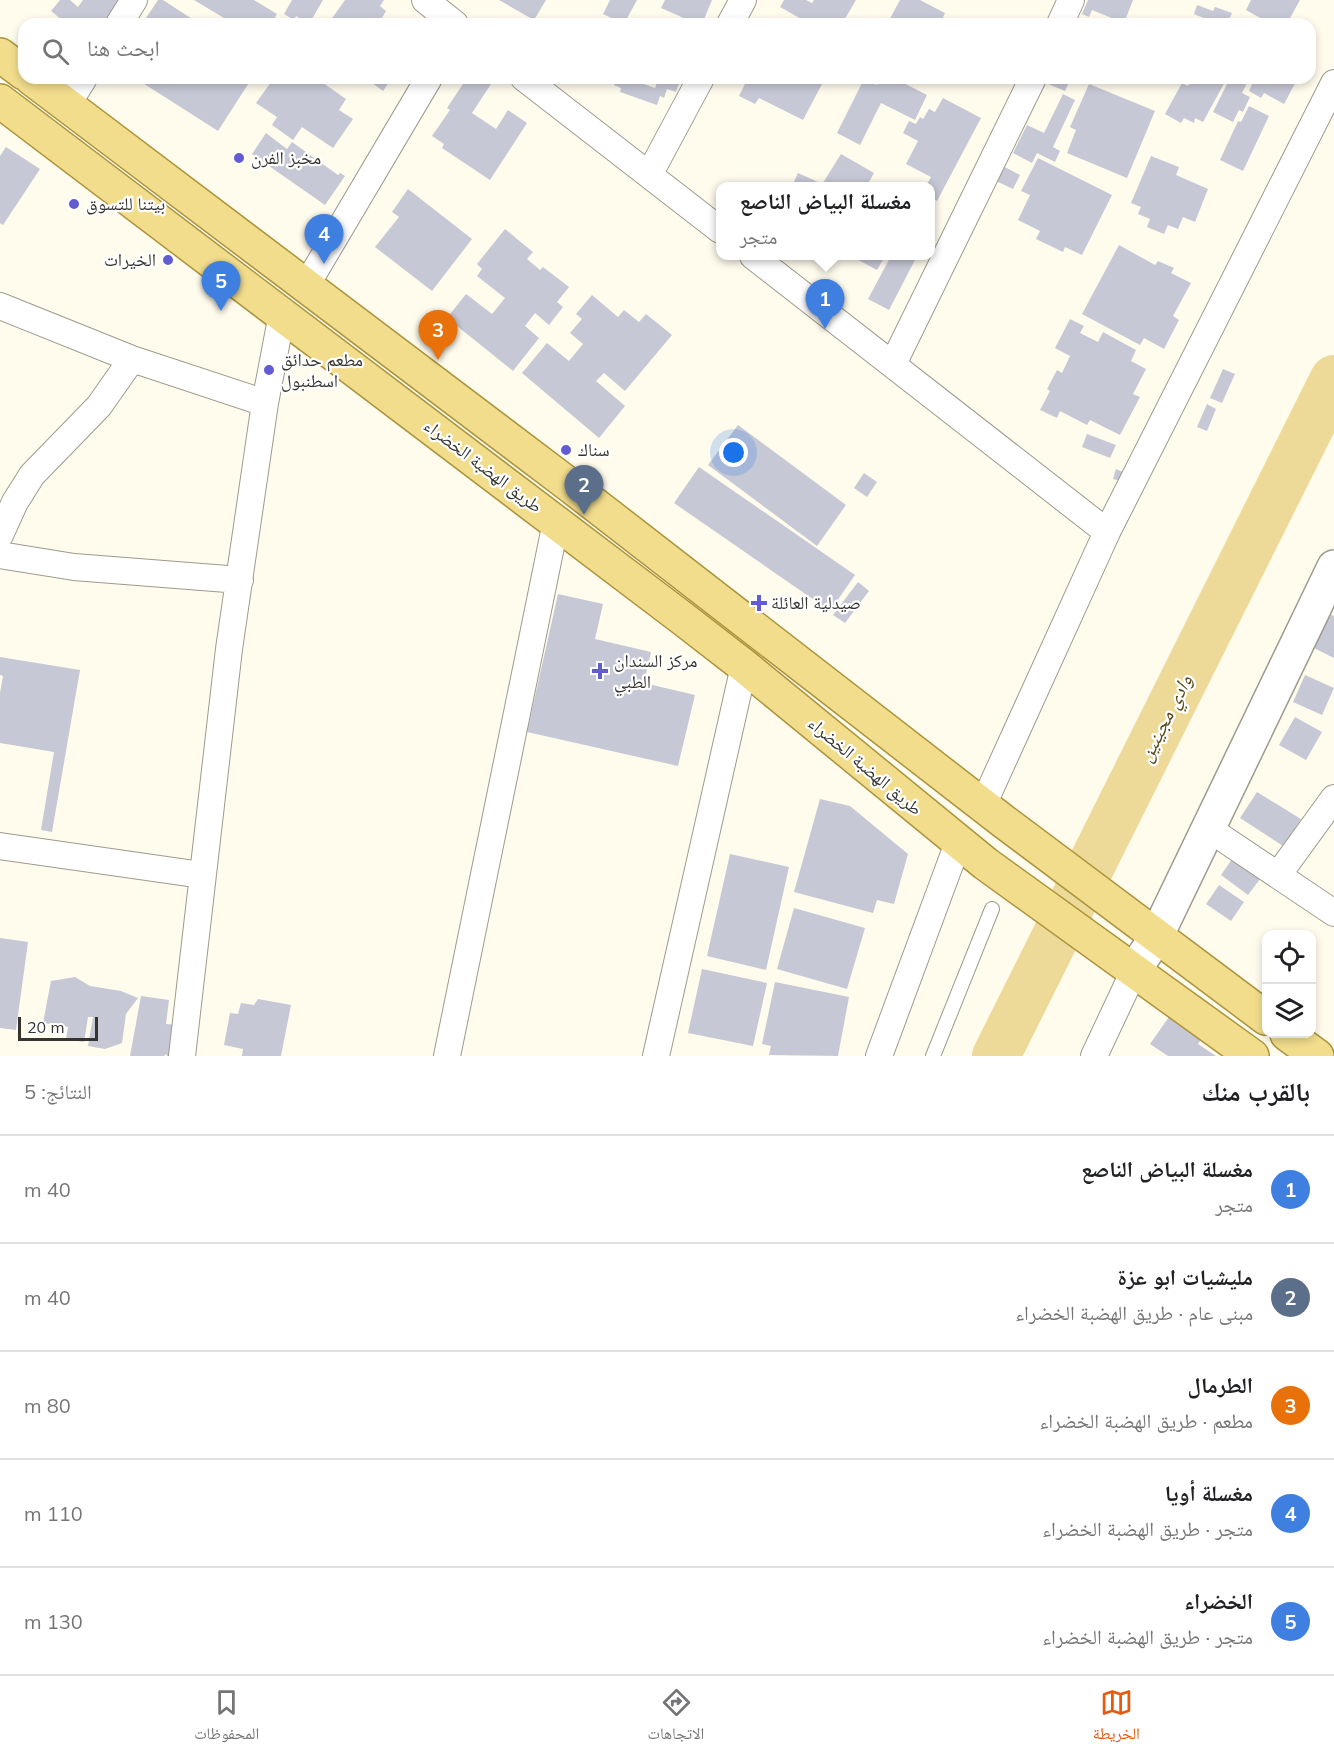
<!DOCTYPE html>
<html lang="ar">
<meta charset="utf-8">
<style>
:root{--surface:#fff;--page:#f6f6f6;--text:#202124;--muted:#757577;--line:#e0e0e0;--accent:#ea580c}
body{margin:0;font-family:Mulish,"Noto Naskh Arabic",sans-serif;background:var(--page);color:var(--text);direction:rtl}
.controls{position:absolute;right:18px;bottom:18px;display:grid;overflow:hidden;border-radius:12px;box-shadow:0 3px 9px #0003}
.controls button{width:54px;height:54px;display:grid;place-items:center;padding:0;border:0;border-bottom:2px solid var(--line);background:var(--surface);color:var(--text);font:30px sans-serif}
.scale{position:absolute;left:18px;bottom:15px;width:80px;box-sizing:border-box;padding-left:6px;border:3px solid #35342f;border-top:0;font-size:16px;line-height:21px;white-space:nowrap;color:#35342f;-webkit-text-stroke:4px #fff;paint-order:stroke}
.you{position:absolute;left:734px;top:453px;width:21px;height:21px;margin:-15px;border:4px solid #fff;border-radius:50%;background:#1a73e8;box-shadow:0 0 0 9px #1a73e833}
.badge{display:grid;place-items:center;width:39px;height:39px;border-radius:50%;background:var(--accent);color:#fff;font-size:20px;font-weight:700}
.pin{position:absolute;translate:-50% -50px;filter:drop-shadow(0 2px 3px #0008)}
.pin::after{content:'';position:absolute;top:32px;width:21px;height:18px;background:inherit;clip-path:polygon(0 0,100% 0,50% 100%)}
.popup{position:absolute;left:716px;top:182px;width:219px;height:78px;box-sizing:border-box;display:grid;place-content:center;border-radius:12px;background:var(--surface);filter:drop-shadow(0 2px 4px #0005);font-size:20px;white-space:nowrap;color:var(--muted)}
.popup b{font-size:22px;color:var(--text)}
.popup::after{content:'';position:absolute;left:50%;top:100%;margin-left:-12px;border:12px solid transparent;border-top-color:var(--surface)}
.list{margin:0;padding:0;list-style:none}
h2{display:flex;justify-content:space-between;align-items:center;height:78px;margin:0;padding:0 24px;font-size:26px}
h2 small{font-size:20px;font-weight:400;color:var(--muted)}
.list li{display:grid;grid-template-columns:39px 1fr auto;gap:18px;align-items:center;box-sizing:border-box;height:108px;padding:0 24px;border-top:2px solid var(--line)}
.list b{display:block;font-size:22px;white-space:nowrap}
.list p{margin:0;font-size:20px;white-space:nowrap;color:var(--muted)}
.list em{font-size:20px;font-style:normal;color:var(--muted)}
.icon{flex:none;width:33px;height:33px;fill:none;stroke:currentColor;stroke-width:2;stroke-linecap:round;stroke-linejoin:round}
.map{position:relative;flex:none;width:1334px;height:1056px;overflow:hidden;direction:ltr}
.search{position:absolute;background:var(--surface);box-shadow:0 3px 9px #0003;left:18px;right:18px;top:18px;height:66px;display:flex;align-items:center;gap:15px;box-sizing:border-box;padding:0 21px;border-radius:18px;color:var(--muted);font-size:22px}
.sheet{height:618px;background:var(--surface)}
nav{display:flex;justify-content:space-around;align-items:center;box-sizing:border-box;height:84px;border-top:2px solid var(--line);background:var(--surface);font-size:16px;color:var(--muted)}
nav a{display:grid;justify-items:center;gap:3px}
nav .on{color:var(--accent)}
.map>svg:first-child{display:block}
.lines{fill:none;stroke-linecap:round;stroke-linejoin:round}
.river{stroke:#edda99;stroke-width:48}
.building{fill:#c7c8d6}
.lane-casing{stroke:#9e9a8d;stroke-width:16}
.street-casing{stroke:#9e9a8d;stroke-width:28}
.secondary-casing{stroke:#9e9a8d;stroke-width:36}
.primary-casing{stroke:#ab933b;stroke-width:36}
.lane{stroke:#fff;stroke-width:14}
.street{stroke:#fff;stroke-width:26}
.secondary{stroke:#fff;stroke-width:33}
.primary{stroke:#f2dd8d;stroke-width:33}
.poi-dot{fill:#615bd4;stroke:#fff;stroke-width:2}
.labels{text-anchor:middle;stroke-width:4.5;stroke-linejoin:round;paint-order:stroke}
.poi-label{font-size:18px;fill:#35342f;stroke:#fff;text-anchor:start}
.street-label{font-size:18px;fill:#35342f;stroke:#fff}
.water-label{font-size:20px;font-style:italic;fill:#584a19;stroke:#fff}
</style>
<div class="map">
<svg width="1334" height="1056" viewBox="0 0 1334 1056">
<rect width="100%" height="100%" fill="#fffbed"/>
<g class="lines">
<!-- river -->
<path class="river" d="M996,1056L1334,379"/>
</g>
<!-- building -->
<path class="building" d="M60,0H70L78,7L83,0H121L102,24H67L51,11Z
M158,0H163L200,24H142Z
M194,0H254L277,14L271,24H234Z
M292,0H323L309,24L296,16L294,20L284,14Z
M345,0H384L380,6L386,11L382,18L391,24H328Z
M499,0H546L534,20Z
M610,0H637L624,24L603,14Z
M665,0H712L702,24L685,23L686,19L661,8Z
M784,0H806L812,3L814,0H856L842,24H810L780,7Z
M900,0H920L945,13L940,24H887Z
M1088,0H1133L1124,23L1092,10L1089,17L1082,14Z
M1251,0H1300L1290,18L1301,24H1271L1246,10Z
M1197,5L1213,11L1215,7L1232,13L1228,22L1225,21L1224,24H1211L1205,22L1206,19L1194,14Z
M135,78H252L218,131Z
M274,78H316L346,99L339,110L353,119L333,148L302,127L293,140L272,125L277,117L256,103Z
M365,78H392L383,91Z
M467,78H482L491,84L472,113L496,129L508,110L527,123L490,180L442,148L444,144L432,136L450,110L447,108Z
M617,78H627L655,88L659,78H681L676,92L667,89L664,98L660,96L657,105L620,92L621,88L614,85Z
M748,78H816L815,80L822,84L803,120L759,98L755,104L739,96Z
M881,78H894L927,95L915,120L881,103L860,145L837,133L864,79L877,85Z
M1051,78H1071L1065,91L1048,84Z
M1193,78H1227L1203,122L1195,118L1194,123L1184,118L1181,123L1165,114L1182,83L1188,86Z
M1230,78H1242L1248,81L1242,93L1250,97L1243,112L1239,110L1233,122L1213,112Z
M1246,78H1298L1284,104L1264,93L1261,98L1249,91L1253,82Z
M1089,84L1155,111L1127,178L1067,153L1076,130L1070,127Z
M1063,94L1075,100L1053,147L1060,151L1055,162L1037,153L1032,163L1013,153L1027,125L1044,133Z
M943,98L981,118L937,201L930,197V186H926L931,177L906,164L918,141L903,133L909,121L916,124L920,117L923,119L929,109L935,112Z
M1249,106L1269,116L1243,171L1220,160L1238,121L1241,122Z
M266,133L287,149L292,142L338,175L340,173L345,176L325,205L252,154Z
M6,147L40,169L3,225L0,223V156Z
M841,154L874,173L869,182L876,186H821Z
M1151,156L1179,167L1176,175L1208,189L1195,222L1183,217L1178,229L1168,225L1164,234L1147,227L1150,219L1138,214L1141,207L1131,203Z
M1038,158L1112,195L1082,255L1065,247L1063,252L1036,239L1040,231L1018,220L1030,195L1021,191Z
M1003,166L1020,175L1013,189L996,181Z
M798,173L818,182L816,186H792Z
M408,189L472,239L432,291L375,247L399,217L392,212Z
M505,229L533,252L527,259L540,270L543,267L569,287L557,302L563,307L549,325L535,313L525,326L539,338L513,371L447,318L466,294L492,314L505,298L477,276L482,269L477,264Z
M1119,245L1155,265L1158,261L1174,268L1171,273L1191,283L1173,316L1179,320L1164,349L1144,338L1140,345L1082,314Z
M851,256H885L877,270Z
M891,256H917L889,310L868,299Z
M592,295L618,317L624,310L639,322L646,314L672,335L625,391L604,373L596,381L625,406L599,438L522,373L547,343L569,361L583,344L570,333L582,319L576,314Z
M1070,319L1084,326L1080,333L1098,342L1103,332L1136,350L1131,361L1146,369L1133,394L1140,397L1120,435L1090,420L1087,425L1060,411L1057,418L1040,410L1050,391L1047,389L1057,370L1062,373L1070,356L1055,348Z
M1223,369L1235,374L1222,403L1210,398Z
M1207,404L1216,409L1207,431L1197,427Z
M738,425L846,505L817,546L708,465Z
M1087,434L1116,445L1110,458L1082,447Z
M699,467L855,575L830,611L674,503Z
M1116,469L1123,472L1121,481L1113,479Z
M864,473L877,482L867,497L854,488Z
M858,582L869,591L845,623L833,615Z
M558,594L603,604L595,639L651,652L644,683L695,695L678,766L527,732Z
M1327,613L1334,616V658L1310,646Z
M0,657L80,670L52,832L41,830L54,752L0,743V693L3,676L0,675Z
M1305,675L1334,688L1322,715L1293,702Z
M1295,717L1322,732L1306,760L1279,745Z
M1257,792L1301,819L1283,846L1240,818Z
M820,799L850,806L908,854L894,904L877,900L873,913L794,892Z
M730,854L789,867L766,970L707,956Z
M1235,855L1263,875L1248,895L1221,875Z
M1219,885L1244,902L1231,921L1206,904Z
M794,908L865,928L847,989L777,969Z
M0,938L28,942L16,1030L0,1028Z
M702,969L767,983L753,1046L688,1033Z
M75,977L90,986L121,991L138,998L126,1014L122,1043L105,1049L88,1046L93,1017H88L84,1042L66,1039L68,1027L43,1023L51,981Z
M775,982L849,997L838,1056L769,1055L771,1046L762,1044Z
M141,996L169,1000L166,1024L176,1025L172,1056H167L166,1054L164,1056H130Z
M258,999L291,1005L281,1056H242L243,1049L224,1045L230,1013L238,1014L241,1003L254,1005Z
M1176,1007L1208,1029L1198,1044L1216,1056H1168L1150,1044Z"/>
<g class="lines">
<!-- lane casing -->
<g class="lane-casing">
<path id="lane" d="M933,1056L992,909"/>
</g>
<!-- street casing -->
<g class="street-casing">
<path id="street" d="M425,0L455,24
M119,24L134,0
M730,24L743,0
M1060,24L1071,0
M524,78L720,230
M67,105L84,78
M649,175L701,78
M753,256L1107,532
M306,286L429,78
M0,306L132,359L265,403L229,649L182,1056
M893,364L1033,78
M265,403L282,314
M0,535L15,502L32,475L99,406L132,359
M0,555L74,567L240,580
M983,805L1107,532L1334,83
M1209,829L1334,913
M0,846L202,875
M1278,875L1334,798
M447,1056L556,522
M656,1056L744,666
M879,1056L958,843
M1094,1056L1134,971"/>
</g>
<!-- secondary casing -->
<g class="secondary-casing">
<path id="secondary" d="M1134,971L1156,937L1334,567"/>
</g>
<!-- primary casing -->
<g class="primary-casing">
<path id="primary" d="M0,55L24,73
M31,78L572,487L1003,821L1266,1018
M0,101L682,618L744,666L986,864L1252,1056
M1287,1034L1317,1056"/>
</g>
<!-- lane -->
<use href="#lane" class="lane"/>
<!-- street -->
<use href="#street" class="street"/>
<!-- secondary -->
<use href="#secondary" class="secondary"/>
<!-- primary -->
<use href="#primary" class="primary"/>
</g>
<!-- markers -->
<g class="poi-dot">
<circle cx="239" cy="158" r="6"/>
<circle cx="74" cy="204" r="6"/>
<circle cx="168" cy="260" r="6"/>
<circle cx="269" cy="370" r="6"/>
<circle cx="566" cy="450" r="6"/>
<path d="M756 594h6v6h6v6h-6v6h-6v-6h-6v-6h6z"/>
<path d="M597 662h6v6h6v6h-6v6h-6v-6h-6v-6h6z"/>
</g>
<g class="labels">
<!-- poi labels -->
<g class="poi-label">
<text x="251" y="164">مخبز الفرن</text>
<text x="86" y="210">بيتنا للتسوق</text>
<text x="156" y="266" text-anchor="end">الخيرات</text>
<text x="281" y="366">مطعم حدائق<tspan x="281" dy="21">اسطنبول</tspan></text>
<text x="578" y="456">سناك</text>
<text x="771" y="609">صيدلية العائلة</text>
<text x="614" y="667">مركز السندان<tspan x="614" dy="21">الطبي</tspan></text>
</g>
<!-- street labels -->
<g class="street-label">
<text transform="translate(483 466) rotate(37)" y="6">طريق الهضبة الخضراء</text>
<text transform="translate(865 766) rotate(40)" y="6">طريق الهضبة الخضراء</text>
</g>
<!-- water labels -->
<g class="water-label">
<text transform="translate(1165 718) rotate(-63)" y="7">وادي مجينين</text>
</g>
</g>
</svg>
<div class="controls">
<button><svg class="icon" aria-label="locate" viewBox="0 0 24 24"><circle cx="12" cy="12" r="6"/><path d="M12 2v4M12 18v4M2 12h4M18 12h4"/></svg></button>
<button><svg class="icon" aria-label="layers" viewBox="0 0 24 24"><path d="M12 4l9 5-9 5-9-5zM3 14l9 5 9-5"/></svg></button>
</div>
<div class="scale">20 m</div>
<div class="you"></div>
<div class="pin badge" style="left:825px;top:329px;background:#3f7fe0">1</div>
<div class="popup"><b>مغسلة البياض الناصع</b>متجر</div>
<div class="pin badge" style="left:584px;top:515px;background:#5c6f8a">2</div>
<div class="pin badge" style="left:438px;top:360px;background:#e8710a">3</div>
<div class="pin badge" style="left:324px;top:264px;background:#3f7fe0">4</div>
<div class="pin badge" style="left:221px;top:311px;background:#3f7fe0">5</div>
<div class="search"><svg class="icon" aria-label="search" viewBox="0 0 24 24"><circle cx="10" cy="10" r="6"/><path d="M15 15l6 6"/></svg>ابحث هنا</div>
</div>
<section class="sheet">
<h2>بالقرب منك<small>النتائج: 5</small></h2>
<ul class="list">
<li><span class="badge" style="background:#3f7fe0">1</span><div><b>مغسلة البياض الناصع</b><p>متجر</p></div><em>40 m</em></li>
<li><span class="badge" style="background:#5c6f8a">2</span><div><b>مليشيات ابو عزة</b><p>مبنى عام · طريق الهضبة الخضراء</p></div><em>40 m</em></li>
<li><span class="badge" style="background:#e8710a">3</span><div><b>الطرمال</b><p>مطعم · طريق الهضبة الخضراء</p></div><em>80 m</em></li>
<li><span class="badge" style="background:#3f7fe0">4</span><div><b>مغسلة أويا</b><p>متجر · طريق الهضبة الخضراء</p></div><em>110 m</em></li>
<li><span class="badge" style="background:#3f7fe0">5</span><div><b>الخضراء</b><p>متجر · طريق الهضبة الخضراء</p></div><em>130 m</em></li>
</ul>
</section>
<nav>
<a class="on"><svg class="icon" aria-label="map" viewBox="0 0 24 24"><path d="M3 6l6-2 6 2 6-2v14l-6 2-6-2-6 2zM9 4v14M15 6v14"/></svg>الخريطة</a>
<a><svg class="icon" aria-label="directions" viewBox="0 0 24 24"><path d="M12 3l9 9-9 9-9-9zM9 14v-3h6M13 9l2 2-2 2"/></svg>الاتجاهات</a>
<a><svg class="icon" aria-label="saved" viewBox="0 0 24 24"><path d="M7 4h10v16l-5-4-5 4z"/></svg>المحفوظات</a>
</nav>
